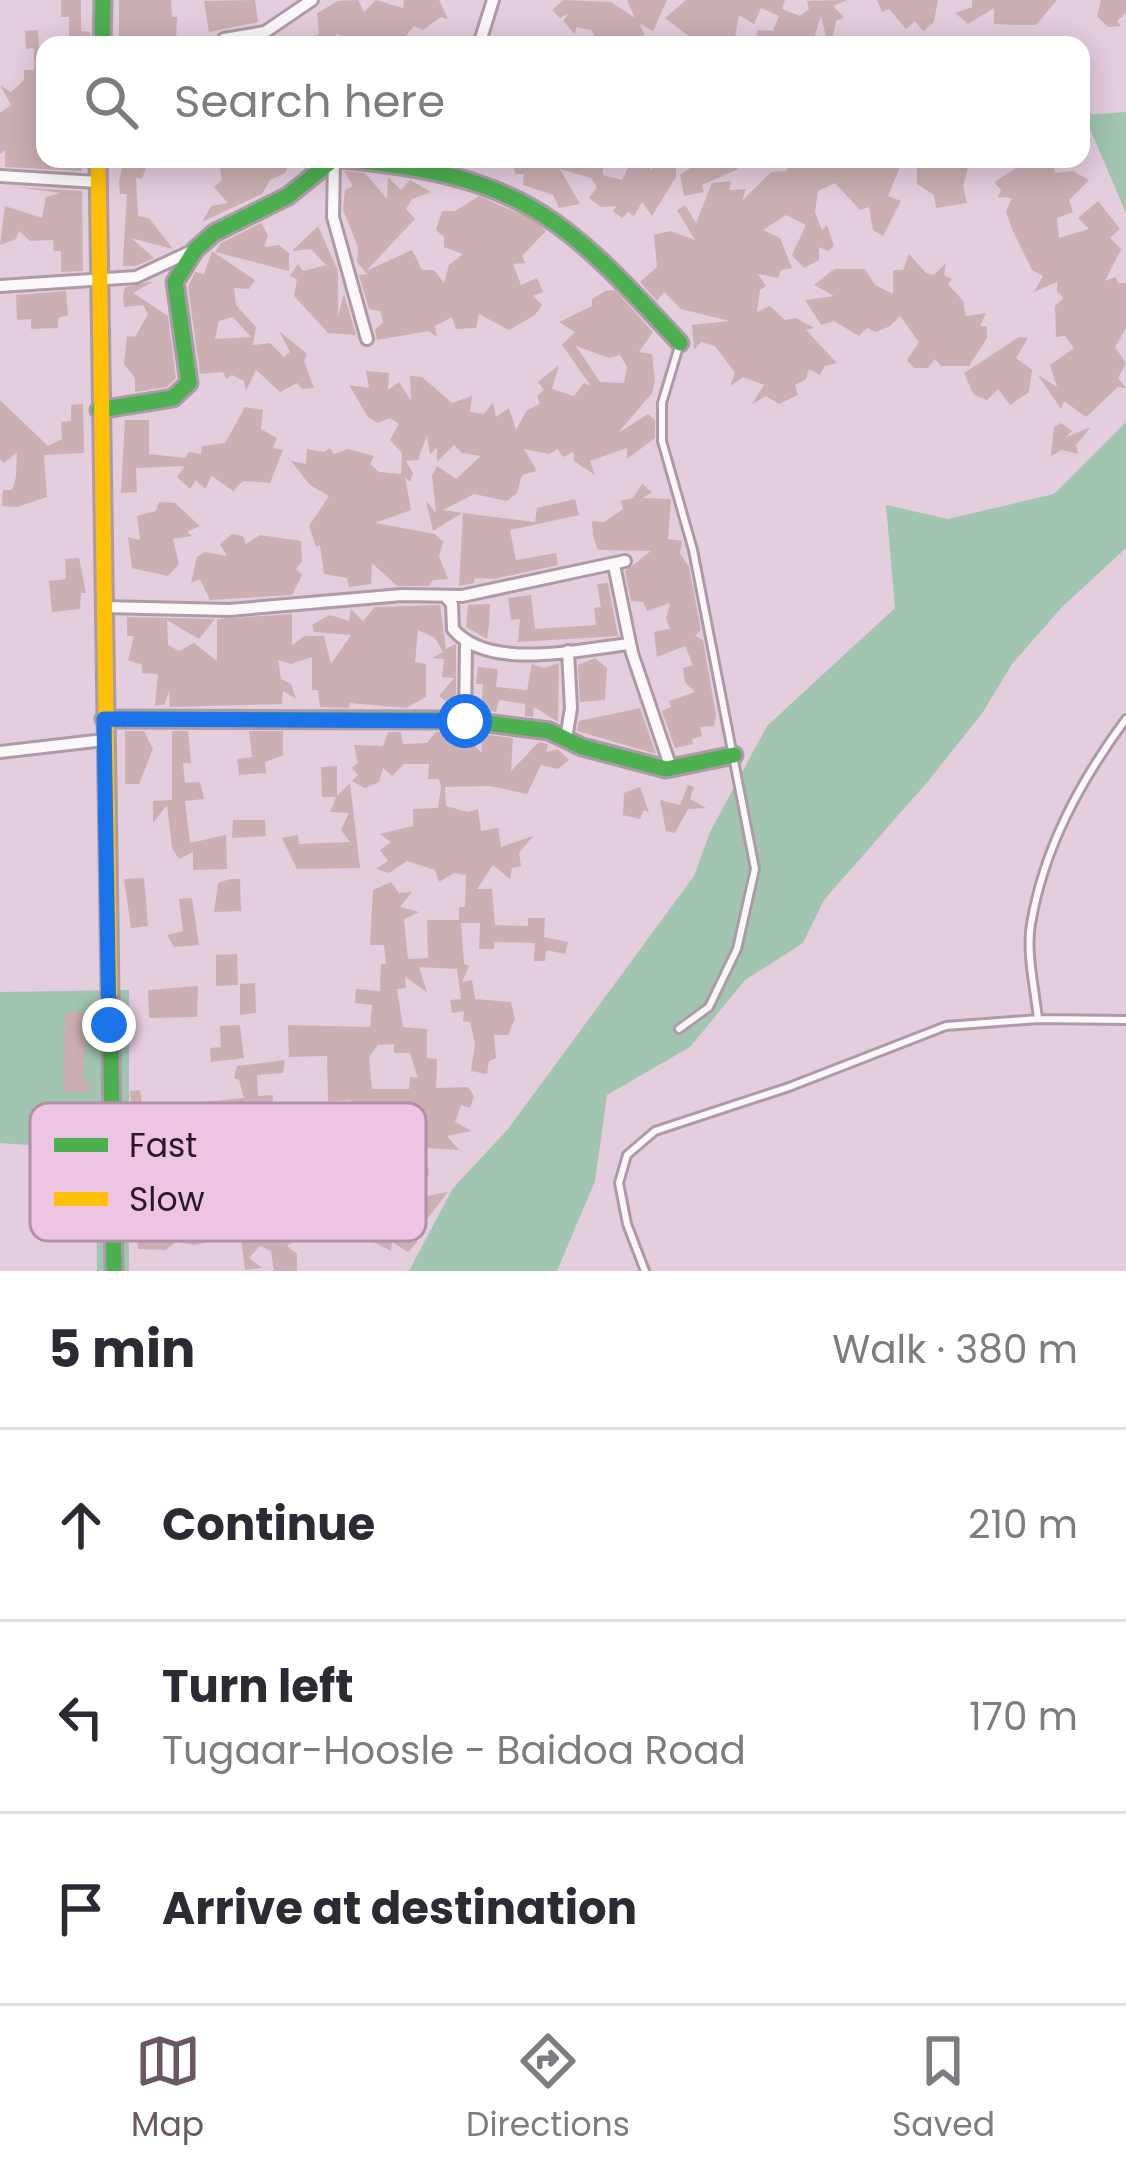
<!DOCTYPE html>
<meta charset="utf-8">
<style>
:root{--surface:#fff;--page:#f2f2f3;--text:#2b2b33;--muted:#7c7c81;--line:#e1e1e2;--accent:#695764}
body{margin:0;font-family:Poppins,sans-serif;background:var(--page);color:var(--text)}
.stop{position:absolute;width:36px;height:36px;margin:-27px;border:9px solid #1a73e8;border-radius:50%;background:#fff}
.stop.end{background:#1a73e8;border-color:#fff;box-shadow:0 3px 12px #0008}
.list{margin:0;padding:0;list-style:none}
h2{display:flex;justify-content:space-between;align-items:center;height:156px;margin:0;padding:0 48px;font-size:51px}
h2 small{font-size:39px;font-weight:400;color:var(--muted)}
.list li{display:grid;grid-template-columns:78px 1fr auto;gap:36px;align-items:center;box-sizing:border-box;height:192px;padding:0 48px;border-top:3px solid var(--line)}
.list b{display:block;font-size:45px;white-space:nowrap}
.list p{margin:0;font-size:39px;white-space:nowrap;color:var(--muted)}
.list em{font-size:39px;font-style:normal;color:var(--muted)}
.icon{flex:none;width:66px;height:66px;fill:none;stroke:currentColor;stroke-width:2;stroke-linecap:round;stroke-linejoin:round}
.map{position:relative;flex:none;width:1126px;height:1271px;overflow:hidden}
.search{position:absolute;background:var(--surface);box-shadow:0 6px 30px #0003;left:36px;right:36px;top:36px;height:132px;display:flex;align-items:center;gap:30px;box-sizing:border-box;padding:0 42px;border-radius:24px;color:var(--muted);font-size:45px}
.sheet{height:732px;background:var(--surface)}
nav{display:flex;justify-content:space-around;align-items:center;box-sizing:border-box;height:168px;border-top:3px solid var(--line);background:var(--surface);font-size:33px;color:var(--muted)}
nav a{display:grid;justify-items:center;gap:6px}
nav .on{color:var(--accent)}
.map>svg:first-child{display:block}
.green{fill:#a1c5b1}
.building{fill:#cbafb2;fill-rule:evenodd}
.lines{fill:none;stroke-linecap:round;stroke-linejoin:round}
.lane-casing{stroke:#ac9ba7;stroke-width:12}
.street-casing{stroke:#ac9ba7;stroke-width:16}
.fast-casing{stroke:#ac9ba7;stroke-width:21}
.slow-casing{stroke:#ac9ba7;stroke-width:21}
.lane{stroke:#fbf8fa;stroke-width:6}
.street{stroke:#fbf8fa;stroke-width:10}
.fast{stroke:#4caf50;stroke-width:15}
.slow{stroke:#ffc107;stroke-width:15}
.route{stroke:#1a73e8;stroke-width:15}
.key{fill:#edc4e1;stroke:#b290a8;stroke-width:3}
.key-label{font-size:33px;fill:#271823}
</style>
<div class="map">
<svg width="1126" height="1271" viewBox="0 0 1126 1271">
<rect width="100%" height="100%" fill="#e4cddd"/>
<!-- green -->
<path class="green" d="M1126,112V213L1084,115Z
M1126,422V548L1063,606L1012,664L983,712L930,779L824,900L803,943L745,980L690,1047L607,1095L595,1181L557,1271H409L453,1188L508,1129L694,876L710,832L767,726L895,608L886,505L948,519L1054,494Z
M129,990V1271H97L96,1150L0,1143V992Z"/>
<!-- building -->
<path class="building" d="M61,0H81V31L90,32V45H69V17H61Z
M119,0H171L172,17H177L176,45H119Z
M255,0L258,22L209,32L204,1Z
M358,0L364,12L376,0L403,8L404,0H439L448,19L441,17L423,30L414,26L406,36L386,43L369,40L351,45L337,34L325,45L305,41L319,34L317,13L338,1Z
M564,0L611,2L635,18L627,0H667L653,31L640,24L648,45H599L591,30L576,27L575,34L563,21L569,13L560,18L552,10Z
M686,0H785L782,9L800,16L809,9L807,1L847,0L833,6L844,17L836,21L833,36L849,39L828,45L821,16L812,45L804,40L793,45H754L758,30L773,31L781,11L779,16L761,8L754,24L739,15L735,38L694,40L665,18Z
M877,0H938L934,22L923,31L915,21L906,29L889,9L882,12Z
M972,0H1057L1036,25H1014L994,24V8L968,24L955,13L972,7Z
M1101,0H1126V13L1117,21L1121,26L1108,27L1097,16Z
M38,30L39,47L45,46V163L79,159L82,171L5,167V150L0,154V113L11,105L0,85L11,92L24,80V70H34V48L26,49L25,31Z
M124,159H149L142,179L136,178L138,216L149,218L173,249L131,238L154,258L136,266H123V260L127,194H120L119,181Z
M231,159H290L285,173L270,180L262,194L202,222L211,206L228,203L214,187L222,180L219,162L230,165Z
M513,159H574L584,165L603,161V175L622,180L632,159H651L650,170L661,162L676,165V177L652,216L642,202L634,216L628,212L622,218L613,211L617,206L601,207L589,198L597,187L591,178L560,169L580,204L559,208L553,195L523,185L524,174H515Z
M704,159H727L738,169L702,185L704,192L684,196L680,175Z
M805,159H903L888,196L901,201L883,236L873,230L869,207L860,210L835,183L818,191L815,212L822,230L827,225L834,246L828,251L819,247V260L804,268L792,255L806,225L786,215L763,230L780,238L792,268L781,270L778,278L758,274L766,286L760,290L757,312L770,306L785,320L796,318L814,328L806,330L837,363L825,366L820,375L809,369L806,379L795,385L798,395L787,400L779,404L766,396L752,404L764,385L743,377L730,386L735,373L715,346L701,342L694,350L692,325L730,321L681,309L664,292L657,301L640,282L657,267L654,235L670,231L695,240L677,210L685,205L696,223L712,183L731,181L729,190L746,189L742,201L771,172L786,171L795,160Z
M917,159H958L968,169L963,186L967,203L936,208L934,195L917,184Z
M1031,159H1052L1055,173L1073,171L1089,180L1069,200L1073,212L1057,218L1059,238L1089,229L1078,218L1098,201L1120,229L1110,238L1121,249L1105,281L1116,277L1118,283H1126V328L1115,347L1126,363L1118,378L1126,388L1118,387L1086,417L1064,401L1061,409L1038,375L1057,387L1050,365L1074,348L1065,336L1056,337L1055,306L1064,298L1057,292V282L1034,292L1043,276L1032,270L1011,227L1006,211L1012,198L998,197L1001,190L994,182Z
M344,171L365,173L387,199L388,177L401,190L410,180L431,192L412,199L406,209L415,219L366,271L412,250L422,270H434L444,283L449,265L463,254L444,247V237L436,230L442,211H455L479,196L536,221L546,231L522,256L525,263L513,264L521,285L537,278L543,292L533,296L542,305L535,315L509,330L479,314L476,328L456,329L452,317L435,326L437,337L429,331L377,340L375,330L383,322L380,311L369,309L359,275L367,274L357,262L358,247L343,210L345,190L353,186Z
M16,187L82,191L83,271L61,272V251H54L53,240L30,241L19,231L16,239L0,245L5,206L42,218L46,197L61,193Z
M261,223L268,235L264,247L279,245L289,253V271L215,252L221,243Z
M318,226L338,271V316L344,294L356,335L328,333L294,296L297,279L290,276L298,264L303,271L326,265L311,249L292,251Z
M212,251L255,280L249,289L234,288L236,305L256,327L253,345L270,343L284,357L290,352L279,331L307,354L304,361L314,388L302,389L297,383L280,392L256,370L246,391L244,381L232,375L226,379L223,372L200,374L188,287L195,272L204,274ZM233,317L251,337L215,339L219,321Z
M909,254L926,273L934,275L946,263L944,275L952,279L948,284L963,301L966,316L986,313L980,326H987V338L969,366H941L935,359L928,368H914L907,360L919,342L900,316L890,326L876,332L867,328L859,336L834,321L821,325L805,300L834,296L814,285L834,269H865L875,285L893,294V270H903Z
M154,281L133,293L168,316L176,378L167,387L135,392V378L124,364L127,336L135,337L148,314L143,305L124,307L123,295L125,287Z
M615,290L653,332L639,352L652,354L655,381L652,393L618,433L648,414L655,420V438L627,459V448L590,461L595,475L574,461L573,452L563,457L558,449L549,454L524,449L537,471L522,475L517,493L507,501L474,494L443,510L462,513L433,531L426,501L436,513L432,475L437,466L456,479L481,456L462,453L454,445L437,462V448L430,454L427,435L418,460L406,461L413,473L410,482L405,477L411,510L375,523L435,534L443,542L439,556L448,579L433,580L429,586H397L372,563L371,584L349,587L347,578L324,574L320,545L316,547L309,526L329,496L310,485L291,461L306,464L307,449L324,452L330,448L334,454L348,449L374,456L370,464L379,472L401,474L402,453L390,440L399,424L390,418L378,423L368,417L349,385L369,388L366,371L389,373L388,390L399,382L411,401L410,376L422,377L452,403L472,396L470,412L484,414L493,402L496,417L509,408L516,430L527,410L540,404L537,396L544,390L538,382L559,365L552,389L574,396L584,383L591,386L562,345L575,332L559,322L592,306V299L605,291ZM576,346L609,358L620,355L627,367L624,383L600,382Z
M66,291L68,315L58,318V328L31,329V319L17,320L16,295Z
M1019,337L1028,338L1016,358L1032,370L1029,392L1010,405L998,389L987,400L974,395L964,373Z
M0,400L48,446L62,439L61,422L71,421V405L83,404L84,453L44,455L47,497L17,507L2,506L3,490H12L16,477L17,452L4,463L0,459Z
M245,407L263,410L261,429L277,438L273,448L283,450L270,483L243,481L233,491L212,476L205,489L196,480L190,489L177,477L185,466L136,468L137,492L121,493L125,420H149V454L185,458L189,452L201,454L202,446L225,443Z
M1061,423L1072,431L1066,437L1091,427L1076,445L1078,454L1062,450L1051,456L1054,427Z
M642,484L652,492L643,498L671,499L668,539L682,541L680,553L689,567L701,630L695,636L703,640L716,715L714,726L700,727L702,736L692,739L693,744L675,748L662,711L671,707L669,701L695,692L685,682L683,668L693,665L685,646L657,657L654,632L670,629L666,618L670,603L647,611L643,602L631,601L625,571L651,551L598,550L593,536L592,521L604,522L623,509L621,501L633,498Z
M575,499L579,515L510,530L516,560L556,553L558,565L494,579L474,578V583L459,586L463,513L535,522L537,508Z
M159,502L175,503L200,526L187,532L192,536L173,539L179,564L168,576L132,568L128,537L140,540L137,516L156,511Z
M232,534L243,536L246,544L260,535L301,541L302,561L296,569L302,575L292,595L210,600L200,579L191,583L197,557L205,552L227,556L220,544Z
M79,558L86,593H81L80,609L52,612L49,581L66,579L65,559Z
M608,583L618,636L518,642L520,619L511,620L508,598L531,595L535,629L596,625L594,608L601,607L597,584Z
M490,604L489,626L487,639L466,627L468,605Z
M440,605L446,649L456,644V694L448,703L439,696L454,678L442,677L444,659L432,658L443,652L435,638L418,630L415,662L426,664V697L406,708L350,703L349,708L320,707L318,690H312V657L291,664L278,660L281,679L291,684L296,699L283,691L282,704L170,707L169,690L165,704L155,706L158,674L142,673V665L128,660L134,636H127V617L215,619L199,639L167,620L168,645L179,651L194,643L217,661V619L292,614V645L305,636H324L331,664L351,635L314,632L312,625L322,619L330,615L349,621L351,609L363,621L375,607Z
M595,658L607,668L605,700L580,702L578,665Z
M559,663L558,722L534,707L533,717L525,716V704L499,700L496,712L481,710L483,684H476L478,667L498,669L496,687L527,690L532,664L544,668Z
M640,708L656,754L577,731L579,721Z
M125,731H144L153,749L139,784H125Z
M172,731H188L191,763H183L185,783L200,782L202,790L204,799L185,801L190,843L226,835L227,869L193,870V852L179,859L172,848L167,805L153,823V801L172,800Z
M249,731H283V755L265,762L266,773L239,775L237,759L252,757Z
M388,732H401L403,744L427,743L436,732H452L451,737H466L482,753L481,734L513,738L511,771L539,742L548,744L546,752L558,749L569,760L558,769L541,765L527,794L490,786L445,787L446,806L468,812L478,809L481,831L498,828L501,847L533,836L519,853L521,866L512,868L510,879L493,865L477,889H492L495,925L528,926V918H545L544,937L568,942L565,954L546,950L545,961H534L535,943L494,942V949H479L480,923H461L464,964L469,966L462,982L472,980L475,999L511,1002L515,1019L508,1035H494L496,1058L489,1061L487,1074L471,1071L475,1044L470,1022L463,1021L464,1011L452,1013L450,1000L461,999L457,969L419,967L427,992L405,977L406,988L397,989L403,1027L427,1029V1058L437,1059L436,1088L468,1087L474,1096L470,1108L461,1105L455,1122L472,1131L447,1136L459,1150L426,1148L429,1175L419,1185L427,1196L448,1192L427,1219L416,1215L417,1242L408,1252L392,1242L391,1251L371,1241L392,1234L375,1220L392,1200L386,1193L390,1172L374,1171L370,1184L361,1171L345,1180L325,1170L321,1178L302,1186L291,1178L259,1184V1156L235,1158L233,1130L262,1126L233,1111L212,1113L214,1125L153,1130L155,1150L136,1151L130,1091L140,1090L142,1105L150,1107L244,1098L239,1080L234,1078L237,1066L285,1060L283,1073L257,1075L258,1096L273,1095V1113L280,1120L263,1119L265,1142L315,1138L316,1153H334L346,1134H336L335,1123H348L351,1100L328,1102L327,1056L289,1057L288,1025L370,1027L372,1005L355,1003L356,989L380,991L381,964H386L384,945H370L373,890L391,882L399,893L412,892L400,907L419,912L404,919L408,959L428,958L427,920H459V907H465L466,875L454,873L439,882L435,870L407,861L389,873L376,869L388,861L380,850L391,842L380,834L413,826V809L438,808L441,787L439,779H428L429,764H404L392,776L383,768L379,782L365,788L352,781L358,775L352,768L358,763L354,745L383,746ZM394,1044V1053H410L418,1078L410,1077L409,1089H372L369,1057L378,1045ZM394,1109L417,1110L415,1155L393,1129Z
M337,766V796L350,783L360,868L297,869L282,838L298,835L299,844L350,842L341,830L349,813L330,812L336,797H322L321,767Z
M688,785L694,787L690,799L706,808L688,809L675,833L666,831L660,800L680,805Z
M640,787L649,812L644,810L640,819L623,815L624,793Z
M233,820H265L266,836L232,838Z
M144,878L148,926L131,928L124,879Z
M230,879H240L241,911L214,912L218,883Z
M192,898L199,945L174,947L167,935L183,931L179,899Z
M237,954L238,985L216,986V955Z
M255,983L256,1013L240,1015V984Z
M198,986L197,1017L149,1018L148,990Z
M87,1012L83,1081L89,1080V1092H63L65,1013Z
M240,1025L244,1058L211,1062L210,1048L221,1047L220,1026Z
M252,1191L253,1210L268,1208L301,1224V1209L319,1210L318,1196L339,1193L344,1211L324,1225L328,1229L321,1238L303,1235L287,1246L297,1254V1271H274L271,1251L260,1246L249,1258L262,1268L245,1270L235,1192Z
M216,1193L226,1238L195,1245L176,1242L166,1250L138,1249L133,1199H175L178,1223L205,1217L203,1194Z"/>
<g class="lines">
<!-- lane casing -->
<g class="lane-casing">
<path id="lane" d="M1038,1019C1035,990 1026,952 1031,924C1044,847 1081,780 1126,719
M679,1029L709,1007L737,949L755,869L693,550L662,441V403L680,343
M645,1271L627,1224L619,1183L627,1155L655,1131L789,1087L946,1026L1038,1019L1126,1020"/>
</g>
<!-- street casing -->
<g class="street-casing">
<path id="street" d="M222,45L224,39L265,32L312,0
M479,45L493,0
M334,159L333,217L367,339
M0,176L97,182
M0,286L136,277L194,250
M614,565L632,653L671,768
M445,596L452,604L453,629C489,672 580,649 630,644
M104,607L229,610L402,595L462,596L625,561
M465,721L466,644
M566,739L571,708L568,651
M0,752L104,740"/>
</g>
<!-- fast casing -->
<g class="fast-casing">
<path id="fast" d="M102,45L103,0
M343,159C522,176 563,216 680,343
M99,410L173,398L189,383L175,282L195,250L214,233L288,196L334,159
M104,719L463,720L549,731L582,747L666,769L734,755
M110,993L114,1271"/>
</g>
<!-- slow casing -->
<g class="slow-casing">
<path id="slow" d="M98,159L110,993"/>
</g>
<!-- lane -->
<use href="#lane" class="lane"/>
<!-- street -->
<use href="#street" class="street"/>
<!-- fast -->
<use href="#fast" class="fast"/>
<!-- slow -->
<use href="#slow" class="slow"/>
</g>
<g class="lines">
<!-- route -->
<path class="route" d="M109,1025L104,719L465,721"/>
</g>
<!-- legend -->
<rect x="30" y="1103" width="396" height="138" rx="18" class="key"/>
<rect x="54" y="1138" width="54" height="14" fill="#4caf50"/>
<rect x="54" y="1192" width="54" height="14" fill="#ffc107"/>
<g class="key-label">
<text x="129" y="1157">Fast</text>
<text x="129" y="1211">Slow</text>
</g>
</svg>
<div class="stop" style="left:465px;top:721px"></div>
<div class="stop end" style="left:109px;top:1025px"></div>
<div class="search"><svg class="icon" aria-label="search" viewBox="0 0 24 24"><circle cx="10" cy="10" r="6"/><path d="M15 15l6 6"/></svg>Search here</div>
</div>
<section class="sheet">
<h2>5 min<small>Walk · 380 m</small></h2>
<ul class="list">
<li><svg class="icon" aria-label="ahead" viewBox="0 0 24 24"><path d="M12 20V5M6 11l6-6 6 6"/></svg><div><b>Continue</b></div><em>210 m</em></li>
<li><svg class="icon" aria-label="left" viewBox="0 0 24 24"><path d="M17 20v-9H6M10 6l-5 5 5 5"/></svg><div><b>Turn left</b><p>Tugaar-Hoosle - Baidoa Road</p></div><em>170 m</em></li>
<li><svg class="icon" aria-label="arrive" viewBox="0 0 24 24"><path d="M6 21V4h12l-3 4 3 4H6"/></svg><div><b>Arrive at destination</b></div></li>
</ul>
</section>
<nav>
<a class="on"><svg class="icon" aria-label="map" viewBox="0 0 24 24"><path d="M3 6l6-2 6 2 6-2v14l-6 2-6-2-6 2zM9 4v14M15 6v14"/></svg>Map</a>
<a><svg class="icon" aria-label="directions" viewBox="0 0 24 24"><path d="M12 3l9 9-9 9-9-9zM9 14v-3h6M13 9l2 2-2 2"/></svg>Directions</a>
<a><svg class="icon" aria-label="saved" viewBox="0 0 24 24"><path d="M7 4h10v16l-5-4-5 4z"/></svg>Saved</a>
</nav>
